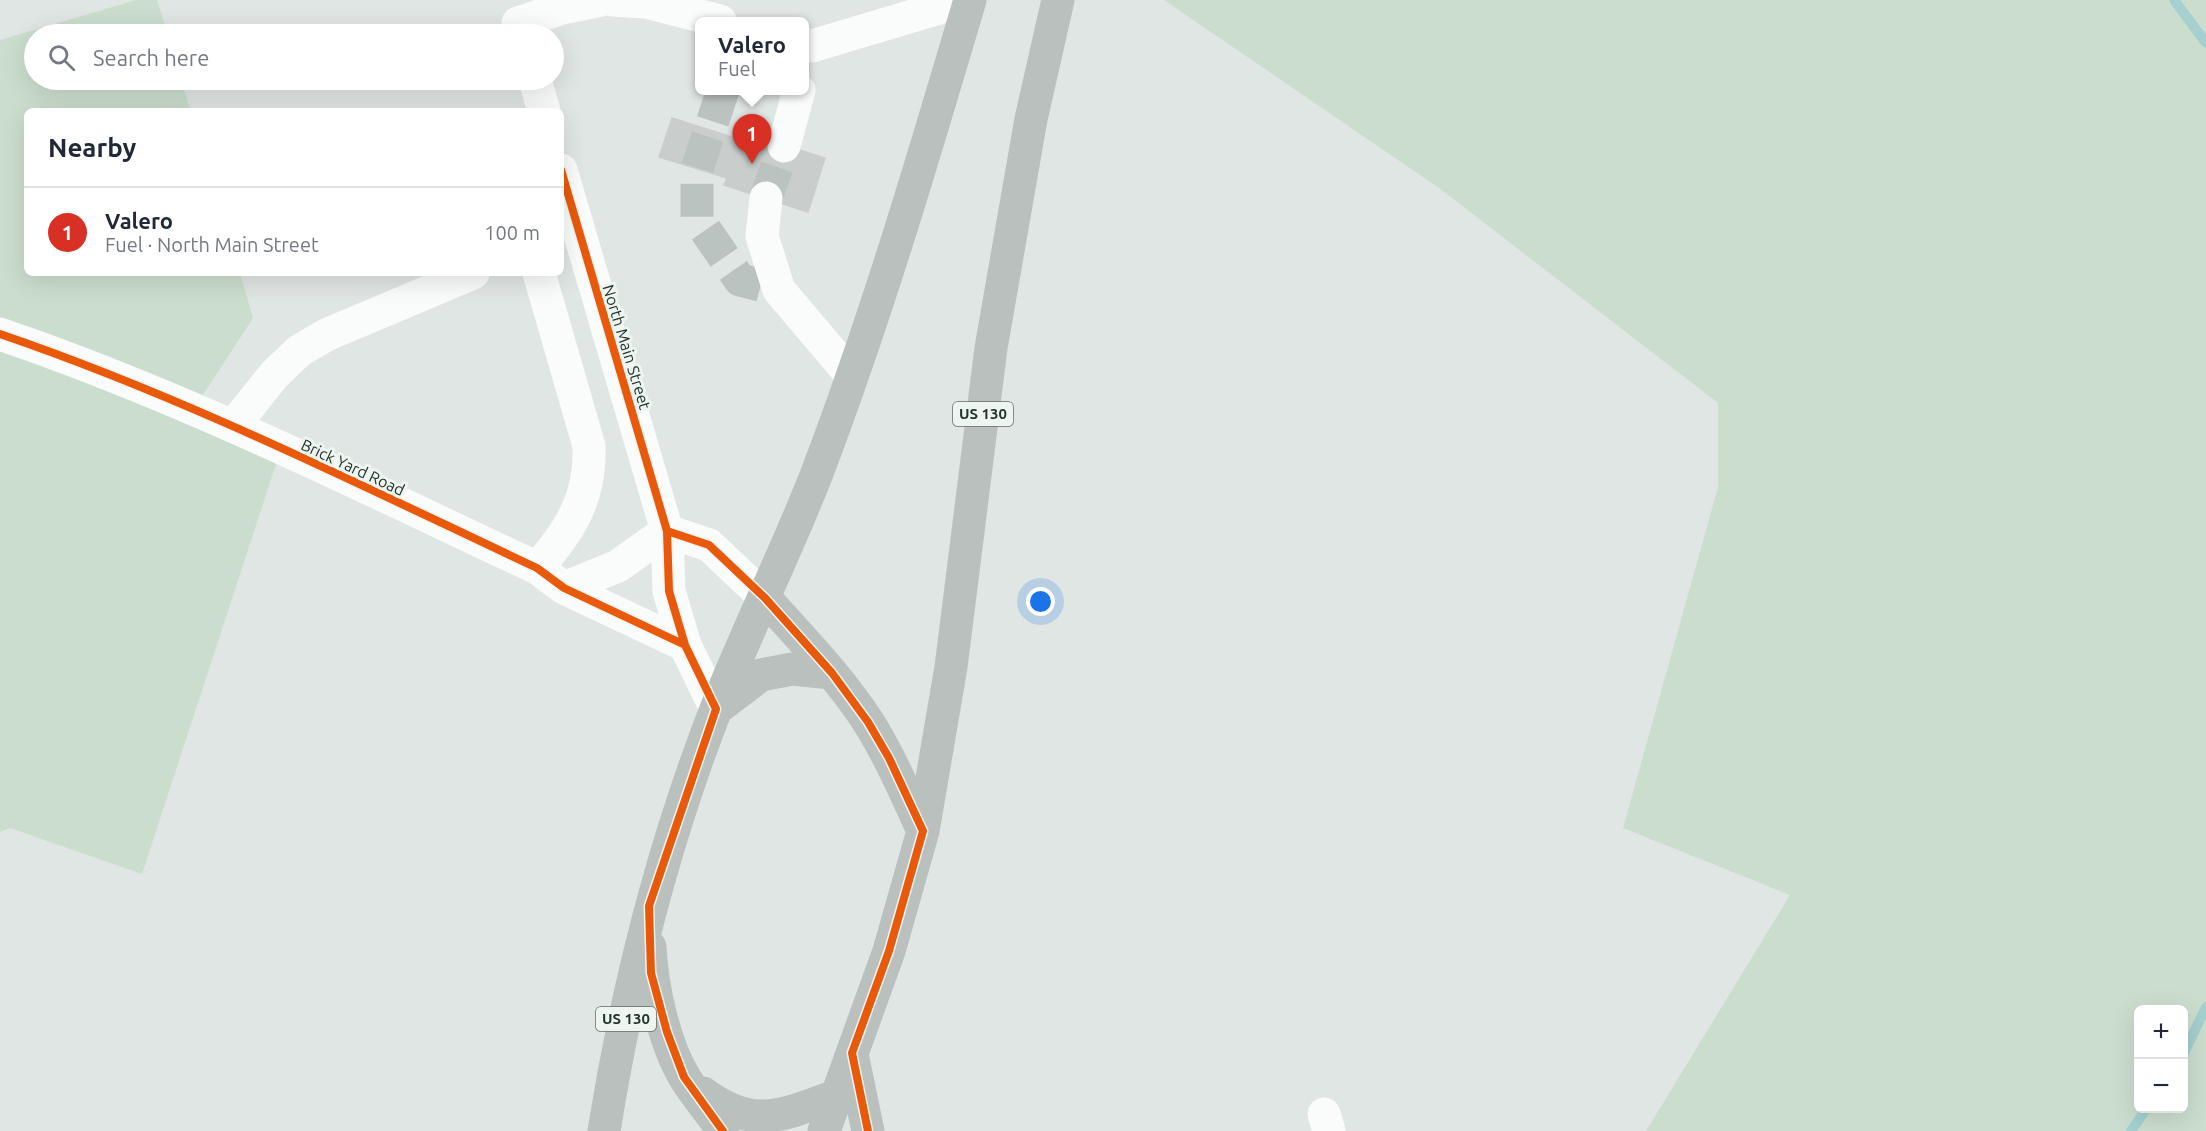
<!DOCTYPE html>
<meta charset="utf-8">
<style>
:root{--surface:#fff;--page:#f6f6f7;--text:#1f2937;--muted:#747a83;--line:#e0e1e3;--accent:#d93025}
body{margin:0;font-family:Ubuntu,sans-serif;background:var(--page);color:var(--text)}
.controls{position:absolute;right:18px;bottom:18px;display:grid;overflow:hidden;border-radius:9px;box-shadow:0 6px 24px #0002}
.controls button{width:54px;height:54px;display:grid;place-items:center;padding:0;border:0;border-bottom:2px solid var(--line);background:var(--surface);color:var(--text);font:30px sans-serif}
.you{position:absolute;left:1041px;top:602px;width:21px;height:21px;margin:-15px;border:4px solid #fff;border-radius:50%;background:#1a73e8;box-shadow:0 0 0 9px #1a73e833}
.badge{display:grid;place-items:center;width:39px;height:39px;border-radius:50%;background:var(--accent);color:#fff;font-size:20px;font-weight:700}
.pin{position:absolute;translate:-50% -50px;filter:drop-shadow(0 2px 3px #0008)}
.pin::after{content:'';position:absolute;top:32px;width:21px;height:18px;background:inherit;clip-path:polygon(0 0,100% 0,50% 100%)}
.popup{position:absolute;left:695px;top:17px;width:114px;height:78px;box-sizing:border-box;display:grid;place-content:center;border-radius:9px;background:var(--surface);filter:drop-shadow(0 2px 4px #0005);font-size:20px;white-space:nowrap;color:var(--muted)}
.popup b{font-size:22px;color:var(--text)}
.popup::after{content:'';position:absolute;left:50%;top:100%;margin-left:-12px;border:12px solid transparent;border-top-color:var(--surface)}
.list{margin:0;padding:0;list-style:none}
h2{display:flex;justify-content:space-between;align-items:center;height:78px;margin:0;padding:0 24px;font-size:26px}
h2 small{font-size:20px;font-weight:400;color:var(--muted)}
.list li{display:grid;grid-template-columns:39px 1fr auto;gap:18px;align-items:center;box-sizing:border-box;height:90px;padding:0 24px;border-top:2px solid var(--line)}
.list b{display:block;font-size:22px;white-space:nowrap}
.list p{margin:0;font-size:20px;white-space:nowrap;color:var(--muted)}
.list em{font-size:20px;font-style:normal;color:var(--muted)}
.icon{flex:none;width:33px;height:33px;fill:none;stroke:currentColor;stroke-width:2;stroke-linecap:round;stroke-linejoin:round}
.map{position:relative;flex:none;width:2206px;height:1131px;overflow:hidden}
.search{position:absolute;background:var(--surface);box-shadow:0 6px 24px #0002;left:24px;top:24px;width:540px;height:66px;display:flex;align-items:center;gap:15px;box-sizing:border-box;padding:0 21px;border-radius:33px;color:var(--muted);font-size:22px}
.panel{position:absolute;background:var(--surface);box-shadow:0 6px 24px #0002;left:24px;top:108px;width:540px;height:168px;border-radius:9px}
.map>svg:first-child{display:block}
.green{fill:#cbdece;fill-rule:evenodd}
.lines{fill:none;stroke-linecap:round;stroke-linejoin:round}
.stream{stroke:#a5d0cf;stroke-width:10}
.building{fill:#c9cecc;stroke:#c9cecc;stroke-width:1.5}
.minor-tunnel{stroke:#bac3bf;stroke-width:33;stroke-dasharray:33 16;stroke-linecap:butt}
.minor{stroke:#fafbfb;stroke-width:33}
.highway{stroke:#bac0be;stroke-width:33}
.cycleway-casing{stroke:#eef5f0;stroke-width:11}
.cycleway{stroke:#e8590c;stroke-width:8}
.labels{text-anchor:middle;stroke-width:6;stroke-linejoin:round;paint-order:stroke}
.shield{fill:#eef5f0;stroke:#5f6f68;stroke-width:1.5}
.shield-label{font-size:15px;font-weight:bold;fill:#22352d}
.street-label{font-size:16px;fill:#22352d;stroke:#eef5f0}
</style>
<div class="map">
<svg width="2206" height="1131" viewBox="0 0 2206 1131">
<rect width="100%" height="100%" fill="#e0e6e3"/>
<!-- green -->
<path class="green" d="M136,0H157L168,34H34V80H181L191,111H27V273H240L253,318L192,412L280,452L142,874L10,828L0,832V40Z
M1164,0H2206V1131H1646L1790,895L1623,828L1718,487V403L1439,188ZM2138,1010H2184V1108H2138Z"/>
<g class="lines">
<!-- stream -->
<path class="stream" d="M2174,0L2206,43
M2184,1053L2206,1007
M2131,1131L2147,1108"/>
</g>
<!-- building -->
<path class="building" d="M672,118L738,139L741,132L825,158L808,212L724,185L727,178L659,157Z"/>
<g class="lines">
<!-- minor-tunnel -->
<path class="minor-tunnel" d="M723,90L697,169V218L740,280L779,290
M766,198L784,146"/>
<!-- minor -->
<path class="minor" d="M612,0L646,2L720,21
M518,23L562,8L601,0
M804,44L812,46L966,0
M535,80L544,111
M784,146L799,90
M561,170L667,531L669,591L685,645L716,709
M766,198L762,236L779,290L852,376
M0,334C185,397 360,485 537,568L564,588L685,645
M234,425L274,375L299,351L326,335L473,273
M667,531L709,545L765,598
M537,568C570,531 591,498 589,446L539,273
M564,588L618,566L667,531
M1324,1114L1329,1131"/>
<!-- highway -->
<path class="highway" d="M765,598C801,638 840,678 869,723C890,757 906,794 923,831
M719,707L761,675L792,669L832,673
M650,947C652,986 664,1044 685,1078C696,1096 711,1113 723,1131
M852,1054L868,1131
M703,1093C754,1131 783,1115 838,1095
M604,1131C627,987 663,845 716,709C747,630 786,553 817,473C876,318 923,159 970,0
M824,1131L889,951L923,831L951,667L991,348L1031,119L1058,0"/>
<!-- cycleway casing -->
<g class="cycleway-casing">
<path id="cycleway" d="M561,170L667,531L669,591L685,645L716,709L649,906L651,973L667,1032L684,1077L723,1131
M0,334C185,397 360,485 537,568L564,588L685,645
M667,531L709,545L765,598L832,673L868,722L889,758L923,831L889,951L852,1053L868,1131"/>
</g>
<!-- cycleway -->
<use href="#cycleway" class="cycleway"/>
</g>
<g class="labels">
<!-- shield labels -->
<g class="shield">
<rect x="953" y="402" width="60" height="24" rx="4.5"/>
<rect x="596" y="1007" width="60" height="24" rx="4.5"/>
</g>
<g class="shield-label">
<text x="983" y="419">US 130</text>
<text x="626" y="1024">US 130</text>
</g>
<!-- street labels -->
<g class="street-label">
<text transform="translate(627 347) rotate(73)" y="6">North Main Street</text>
<text transform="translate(353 467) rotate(25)" y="6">Brick Yard Road</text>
</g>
</g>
</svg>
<div class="controls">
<button>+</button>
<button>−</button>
</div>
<div class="you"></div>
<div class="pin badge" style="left:752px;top:164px">1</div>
<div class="popup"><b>Valero</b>Fuel</div>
<div class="search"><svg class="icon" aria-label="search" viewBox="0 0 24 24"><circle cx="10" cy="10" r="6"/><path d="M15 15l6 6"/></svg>Search here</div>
<section class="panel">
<h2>Nearby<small></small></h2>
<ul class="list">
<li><span class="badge">1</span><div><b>Valero</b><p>Fuel · North Main Street</p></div><em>100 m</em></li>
</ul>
</section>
</div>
